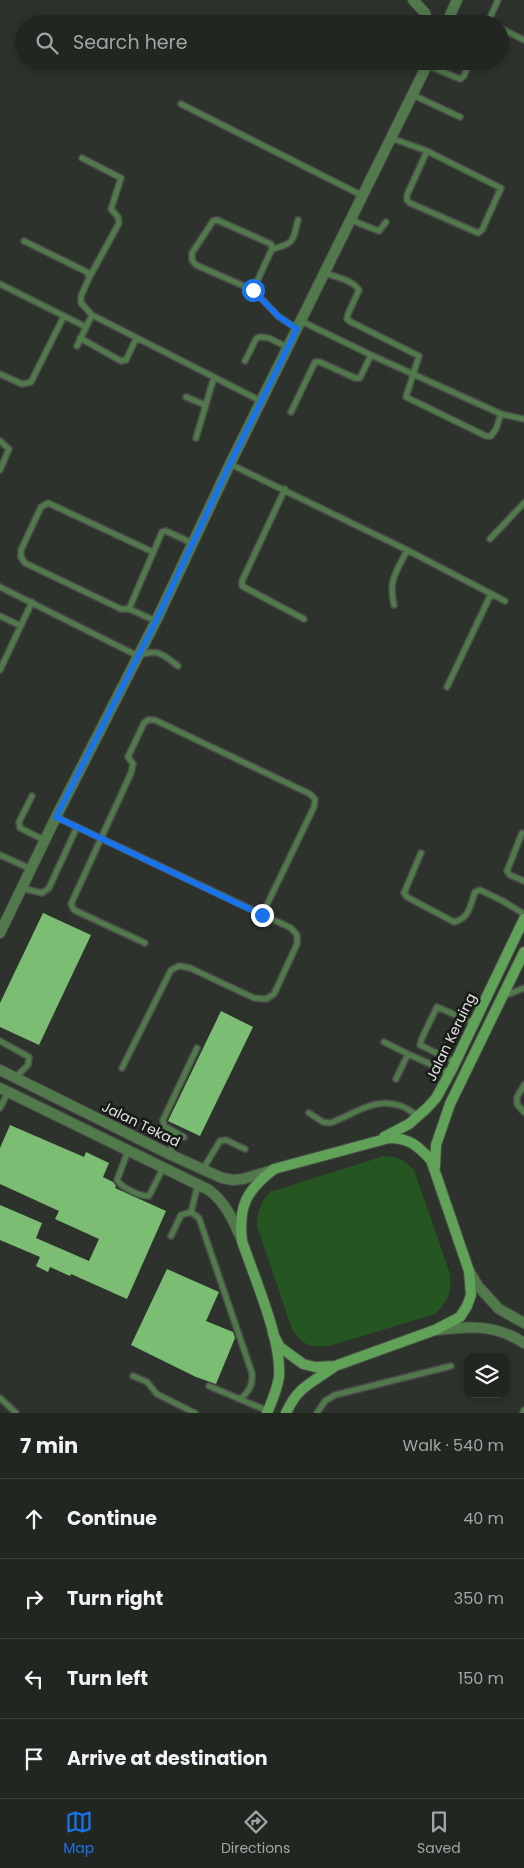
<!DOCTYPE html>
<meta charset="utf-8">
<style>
:root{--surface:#222621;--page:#2a2e2a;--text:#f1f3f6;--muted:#a2a5a5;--line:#3f433f;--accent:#1a73e8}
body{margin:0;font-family:Poppins,sans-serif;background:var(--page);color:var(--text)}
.controls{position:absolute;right:15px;bottom:15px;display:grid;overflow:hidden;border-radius:10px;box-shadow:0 2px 12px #0003}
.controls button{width:45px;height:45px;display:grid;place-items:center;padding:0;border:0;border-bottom:1px solid var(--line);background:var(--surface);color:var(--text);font:25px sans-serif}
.stop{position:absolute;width:15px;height:15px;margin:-11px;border:4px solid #1a73e8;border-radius:50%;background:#fff}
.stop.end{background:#1a73e8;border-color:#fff;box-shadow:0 1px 5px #0008}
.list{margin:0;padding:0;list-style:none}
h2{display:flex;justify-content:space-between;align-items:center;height:65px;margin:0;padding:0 20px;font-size:21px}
h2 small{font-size:16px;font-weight:400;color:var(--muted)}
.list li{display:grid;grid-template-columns:32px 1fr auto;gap:15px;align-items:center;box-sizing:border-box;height:80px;padding:0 20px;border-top:1px solid var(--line)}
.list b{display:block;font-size:19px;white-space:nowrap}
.list em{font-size:16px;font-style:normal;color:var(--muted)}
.icon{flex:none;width:28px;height:28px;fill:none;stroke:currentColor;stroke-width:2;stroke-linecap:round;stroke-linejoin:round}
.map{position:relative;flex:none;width:524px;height:1413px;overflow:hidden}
.search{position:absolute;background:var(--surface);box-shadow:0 2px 12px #0003;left:15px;right:15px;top:15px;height:55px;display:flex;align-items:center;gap:12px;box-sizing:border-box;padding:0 18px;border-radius:28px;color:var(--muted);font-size:19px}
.sheet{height:385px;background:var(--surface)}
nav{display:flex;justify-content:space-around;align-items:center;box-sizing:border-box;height:70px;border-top:1px solid var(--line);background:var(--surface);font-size:14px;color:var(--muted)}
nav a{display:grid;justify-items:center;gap:2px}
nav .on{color:var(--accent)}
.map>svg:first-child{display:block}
.green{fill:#255520}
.building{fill:#7cbd74}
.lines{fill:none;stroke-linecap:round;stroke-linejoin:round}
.service-casing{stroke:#494e48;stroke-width:8}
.tertiary-casing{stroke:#494e48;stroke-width:12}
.secondary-casing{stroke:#494e48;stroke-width:12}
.service{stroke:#51794c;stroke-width:5}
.tertiary{stroke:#51794c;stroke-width:10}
.secondary{stroke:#61a259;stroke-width:10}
.route{stroke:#1a73e8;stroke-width:6}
.labels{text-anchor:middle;stroke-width:5;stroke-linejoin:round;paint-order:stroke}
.street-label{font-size:14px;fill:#dee2de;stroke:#171916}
</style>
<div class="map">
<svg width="524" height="1413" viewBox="0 0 524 1413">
<rect width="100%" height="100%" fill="#2d322c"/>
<!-- green -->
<path class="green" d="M384,1156C399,1157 403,1159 414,1170L450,1274C452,1294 448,1300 435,1314L329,1346C309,1347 303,1346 292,1329L257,1226C257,1211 261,1203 270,1192Z"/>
<!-- building -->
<path class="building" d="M43,913L91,935L39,1045L0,1027V1003Z
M221,1011L253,1027L200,1136L168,1121Z
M10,1125L84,1157L86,1152L109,1163L103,1177L113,1182L116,1186L115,1188L166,1211L127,1299L71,1274L70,1276L50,1267L48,1272L36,1266L40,1257L0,1240V1205L42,1223L36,1238L89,1261L99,1239L55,1219L59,1211L0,1184V1148Z
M167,1269L219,1292L206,1321L233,1332L235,1338L216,1384L196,1377L131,1345Z"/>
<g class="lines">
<!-- service casing -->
<g class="service-casing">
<path id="service" d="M492,24L489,20L490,18L498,0
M500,28L524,40
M427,65L460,79L464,76L470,61
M413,95L460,117
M181,104L363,196
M391,138L427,151L407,195V200L410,203L478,233L482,230L501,188L427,151
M82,158L121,178L111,209L118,217L119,223L89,278
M351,220L379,231L386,222
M24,241L87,272L89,278L81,296V303L92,315L261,401
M272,249C294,244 293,241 298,220
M325,273C335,277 353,280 359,290L348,314L347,319L351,322L419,356L406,397L486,436H491L496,429L501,414
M0,284L86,327
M253,290L272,249L271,244L217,220L213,221L192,253V260L196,265L253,290L278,316L297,329
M301,321L371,355L501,414L524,419
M80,338L121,361L126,360L136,339
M77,346L92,315
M245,361L256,339L259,337L269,338L287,347
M0,374L22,384L31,382L64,316
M186,397L205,405
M291,412L315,362H320L355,378H360L371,355
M196,438L214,377
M0,441L9,449L0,470
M230,464L407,550L505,601
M285,489L242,581V586L304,619
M490,539L524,503
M0,587L138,656C158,648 162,654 178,666
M394,605C388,579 397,572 407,550
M129,609H121L25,563L21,557V550L41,507L48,503L153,552
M0,616L21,626
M156,621L129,609L162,532L166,531L192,543
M0,670L32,602
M447,687L491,594
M32,796L19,822L20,828L44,840
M56,817L291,928L297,935V944L274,994L266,999L254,998L190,968L179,966L171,970L122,1068
M522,833L507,871L510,875L524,881
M421,853L404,893L407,897L454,922C470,918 470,905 475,892L480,890L503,901L524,914
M0,855L31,869
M22,888L42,893L49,888L77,827
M145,943L74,910L71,904L131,773L133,764L128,757L144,723L148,720H155L310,794L315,799L314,807L262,915
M504,996L524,988
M0,1041L29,1057L28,1065L16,1077
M384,1042L408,1054
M455,1062L420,1045L422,1038L437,1007L474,1023
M396,1079L408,1054L450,1073
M524,1085L517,1097V1104L524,1112
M0,1108L8,1092
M309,1113L323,1122L330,1123C353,1115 375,1096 401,1106C407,1108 413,1113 419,1116
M184,1137L164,1126L163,1120L197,1048
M128,1151L117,1180C122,1188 139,1196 149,1196L163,1168
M169,1154L177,1134
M203,1169L220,1141L226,1140L245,1149
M191,1212L198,1184
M171,1236L181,1215L191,1212L199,1218L252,1373C253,1385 249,1392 240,1399
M133,1376L147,1382L157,1394L195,1413
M209,1386L268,1411
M0,1398L16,1413
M317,1413L325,1401L335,1395L451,1366
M523,1413L524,1410"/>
</g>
<!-- tertiary casing -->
<g class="tertiary-casing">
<path id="tertiary" d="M413,0L425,13L428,24
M446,24L457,0
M0,933L56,817L156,621L230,464L429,61
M0,1070L169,1154L222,1178L233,1180L243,1179L273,1170
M0,1088L209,1190C226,1203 233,1220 242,1240
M469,1271L478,1286L499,1309L524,1323
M436,1330C469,1326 495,1324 524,1343"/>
</g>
<!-- secondary casing -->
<g class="secondary-casing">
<path id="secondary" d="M384,1137L409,1124L427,1108L436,1098L452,1069L524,919
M435,1167L436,1145L450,1104L524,952
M267,1413C272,1401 277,1390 279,1377C282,1340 254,1277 242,1241C238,1205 247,1190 274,1169L389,1138C409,1138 417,1145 431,1160L469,1271L471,1295L467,1306L460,1317L435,1330L335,1366L315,1367L303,1364L280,1347L273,1334
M286,1413C298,1386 312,1383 334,1367"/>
</g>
<!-- service -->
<use href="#service" class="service"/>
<!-- tertiary -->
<use href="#tertiary" class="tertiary"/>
<!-- secondary -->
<use href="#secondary" class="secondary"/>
</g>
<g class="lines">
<!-- route -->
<path class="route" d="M253,290L278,316L297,329L230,464L156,621L56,817L262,915"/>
</g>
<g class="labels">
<!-- street labels -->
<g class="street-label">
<text transform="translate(451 1037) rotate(-64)" y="5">Jalan Keruing</text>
<text transform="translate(141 1124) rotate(26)" y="5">Jalan Tekad</text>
</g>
</g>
</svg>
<div class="controls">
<button><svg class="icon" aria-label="layers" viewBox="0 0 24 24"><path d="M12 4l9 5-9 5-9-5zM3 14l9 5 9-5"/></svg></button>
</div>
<div class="stop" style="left:253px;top:290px"></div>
<div class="stop end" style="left:262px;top:915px"></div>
<div class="search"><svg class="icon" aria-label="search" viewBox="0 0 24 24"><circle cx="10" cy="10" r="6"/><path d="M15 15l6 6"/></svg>Search here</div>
</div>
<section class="sheet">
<h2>7 min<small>Walk · 540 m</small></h2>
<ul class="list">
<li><svg class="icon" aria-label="ahead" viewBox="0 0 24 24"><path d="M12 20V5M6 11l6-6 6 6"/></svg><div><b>Continue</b></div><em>40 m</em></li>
<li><svg class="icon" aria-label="right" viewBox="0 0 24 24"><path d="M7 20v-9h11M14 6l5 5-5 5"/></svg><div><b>Turn right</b></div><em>350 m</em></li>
<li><svg class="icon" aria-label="left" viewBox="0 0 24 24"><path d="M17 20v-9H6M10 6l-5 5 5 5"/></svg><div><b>Turn left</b></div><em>150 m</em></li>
<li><svg class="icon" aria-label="arrive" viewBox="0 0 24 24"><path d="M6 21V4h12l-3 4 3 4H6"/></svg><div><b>Arrive at destination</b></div></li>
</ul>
</section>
<nav>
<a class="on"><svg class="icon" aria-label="map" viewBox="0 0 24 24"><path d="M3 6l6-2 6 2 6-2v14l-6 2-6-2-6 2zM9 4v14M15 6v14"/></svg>Map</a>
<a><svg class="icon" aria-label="directions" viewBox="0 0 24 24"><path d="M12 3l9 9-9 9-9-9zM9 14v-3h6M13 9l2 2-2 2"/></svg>Directions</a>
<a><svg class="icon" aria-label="saved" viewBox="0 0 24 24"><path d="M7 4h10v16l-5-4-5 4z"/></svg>Saved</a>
</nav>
